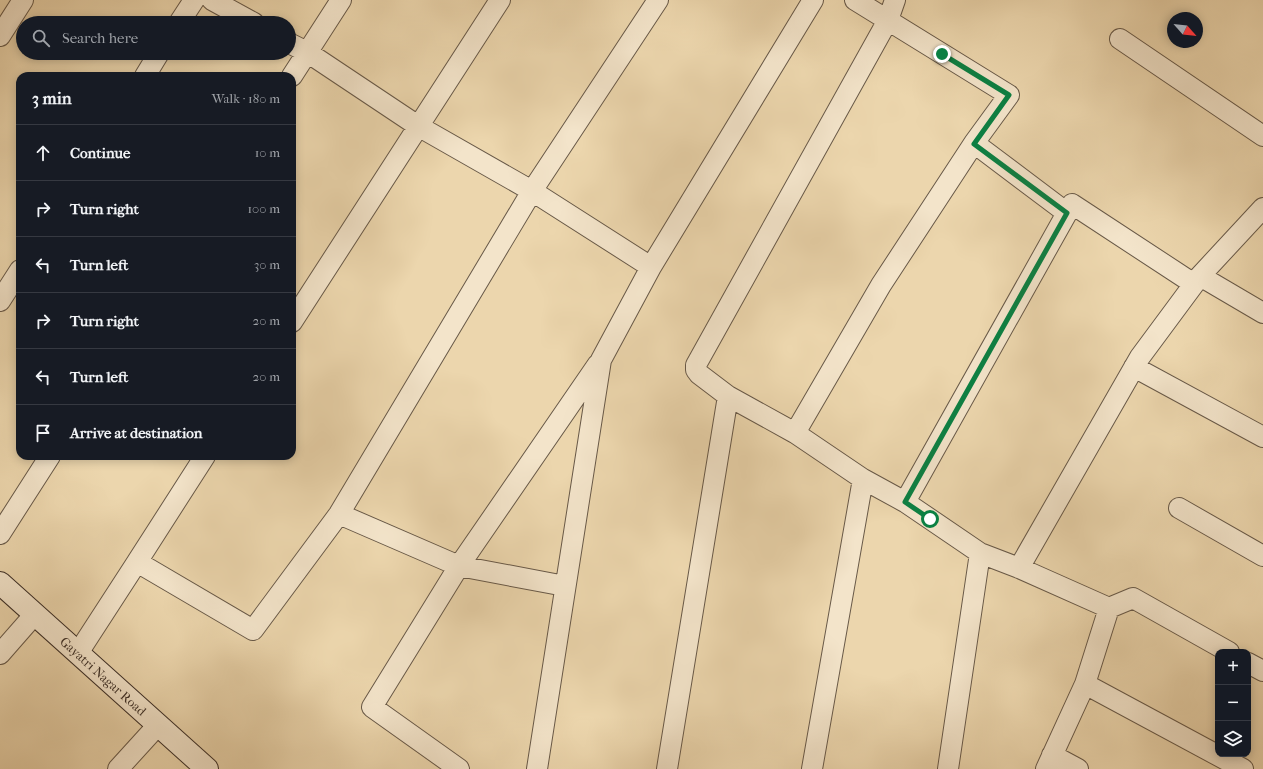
<!DOCTYPE html>
<meta charset="utf-8">
<style>
:root{--surface:#171b24;--page:#242831;--text:#f1f3f6;--muted:#9ea1a6;--line:#363941}
body{margin:0;font-family:"IM FELL French Canon",serif;background:var(--page);color:var(--text)}
.controls{position:absolute;right:12px;bottom:12px;display:grid;overflow:hidden;border-radius:8px;box-shadow:0 2px 10px #0003}
.controls button{width:36px;height:36px;display:grid;place-items:center;padding:0;border:0;border-bottom:1px solid var(--line);background:var(--surface);color:var(--text);font:20px sans-serif}
.compass{position:absolute;left:1167px;top:12px;width:36px;height:36px;border-radius:50%;background:var(--surface);box-shadow:0 2px 10px #0003;rotate:117deg}
.stop{position:absolute;width:12px;height:12px;margin:-9px;border:3px solid #0b8043;border-radius:50%;background:#fff}
.stop.end{background:#0b8043;border-color:#fff;box-shadow:0 1px 4px #0008}
.list{margin:0;padding:0;list-style:none}
h2{display:flex;justify-content:space-between;align-items:center;height:52px;margin:0;padding:0 16px;font-size:17px}
h2 small{font-size:13px;font-weight:400;color:var(--muted)}
.list li{display:grid;grid-template-columns:26px 1fr auto;gap:12px;align-items:center;box-sizing:border-box;height:56px;padding:0 16px;border-top:1px solid var(--line)}
.list b{display:block;font-size:15px;white-space:nowrap}
.list em{font-size:13px;font-style:normal;color:var(--muted)}
.icon{flex:none;width:22px;height:22px;fill:none;stroke:currentColor;stroke-width:2;stroke-linecap:round;stroke-linejoin:round}
.map{position:relative;flex:none;width:1263px;height:769px;overflow:hidden}
.search{position:absolute;background:var(--surface);box-shadow:0 2px 10px #0003;left:16px;top:16px;width:280px;height:44px;display:flex;align-items:center;gap:10px;box-sizing:border-box;padding:0 14px;border-radius:22px;color:var(--muted);font-size:15px}
.panel{position:absolute;background:var(--surface);box-shadow:0 2px 10px #0003;left:16px;top:72px;width:280px;height:388px;border-radius:12px}
.map>svg:first-child{display:block}
.lines{fill:none;stroke-linecap:round;stroke-linejoin:round}
.street-casing{stroke:#685948;stroke-width:22}
.secondary-casing{stroke:#3c2f27;stroke-width:24}
.street{stroke:#f3e4ca;stroke-width:20}
.secondary{stroke:#f3e4ca;stroke-width:22}
.route{stroke:#0b8043;stroke-width:5}
.labels{text-anchor:middle;stroke-width:4;stroke-linejoin:round;paint-order:stroke}
.street-label{font-size:13px;fill:#3c2f27;stroke:#f3e4ca}
</style>
<div class="map">
<svg width="1263" height="769" viewBox="0 0 1263 769">
<rect width="100%" height="100%" fill="#ecd6ad"/>
<filter id="stains"><feTurbulence type="fractalNoise" baseFrequency=".005" numOctaves="4"/><feColorMatrix values="0 0 0 0 .2 0 0 0 0 .09 0 0 0 0 .02 0 0 0 .5 -.17"/></filter>
<radialGradient id="worn" r=".72"><stop offset=".6" stop-color="#630" stop-opacity="0"/><stop offset="1" stop-color="#630" stop-opacity=".3"/></radialGradient>
<g class="lines">
<!-- street casing -->
<g class="street-casing">
<path id="street" d="M212,0L254,23
M179,23L194,0
M0,36L23,0
M1120,39L1263,136
M289,43L307,52L418,126L532,191L651,267L601,360L537,769
M145,76L159,53
M292,76L341,0
M974,143L1067,213
M651,267L813,0
M1200,276L1263,313
M0,301L20,270
M292,322L500,0
M1134,367L1263,437
M728,396L795,433L863,479L905,502L980,553L1019,568L1109,608L1133,598L1229,652
M795,433L881,285L974,143L1009,95L855,0
M205,456L137,562L253,630L339,514L532,191L658,0
M905,502L1072,204L1194,284
M1179,508L1263,556
M339,514L459,566L565,586
M0,534L50,456
M1019,568L1140,357L1200,276L1263,208
M78,653L137,562
M0,654L35,614
M1248,663L1263,671
M1085,684L1243,769
M1052,755L1078,769
M118,769L158,725
M459,769L372,707L459,566L598,364
M667,769L728,396L699,374L696,370V365L888,20L895,0
M812,769L863,479
M948,769L980,553
M1046,769L1085,684L1109,608"/>
</g>
<!-- secondary casing -->
<g class="secondary-casing">
<g id="secondary">
<path id="s1" d="M0,583L207,769"/>
</g>
</g>
<!-- street -->
<use href="#street" class="street"/>
<!-- secondary -->
<use href="#secondary" class="secondary"/>
</g>
<g class="lines">
<!-- route -->
<path class="route" d="M930,519L905,502L1067,213L974,144L1009,95L942,54"/>
</g>
<g class="labels">
<!-- street labels -->
<g class="street-label">
<text dy="5" stroke="none"><textPath href="#s1" startOffset="139">Gayatri Nagar Road</textPath></text>
</g>
</g>
<rect width="100%" height="100%" filter="url(#stains)"/>
<rect width="100%" height="100%" fill="url(#worn)"/>
</svg>
<div class="controls">
<button>+</button>
<button>−</button>
<button><svg class="icon" aria-label="layers" viewBox="0 0 24 24"><path d="M12 4l9 5-9 5-9-5zM3 14l9 5 9-5"/></svg></button>
</div>
<svg class="compass" viewBox="-18 -18 36 36"><path d="M0-13l5 13h-10z" fill="#e53935"/><path d="M0 13l5-13h-10z" fill="#9ea1a6"/></svg>
<div class="stop" style="left:930px;top:519px"></div>
<div class="stop end" style="left:942px;top:54px"></div>
<div class="search"><svg class="icon" aria-label="search" viewBox="0 0 24 24"><circle cx="10" cy="10" r="6"/><path d="M15 15l6 6"/></svg>Search here</div>
<section class="panel">
<h2>3 min<small>Walk · 180 m</small></h2>
<ul class="list">
<li><svg class="icon" aria-label="ahead" viewBox="0 0 24 24"><path d="M12 20V5M6 11l6-6 6 6"/></svg><div><b>Continue</b></div><em>10 m</em></li>
<li><svg class="icon" aria-label="right" viewBox="0 0 24 24"><path d="M7 20v-9h11M14 6l5 5-5 5"/></svg><div><b>Turn right</b></div><em>100 m</em></li>
<li><svg class="icon" aria-label="left" viewBox="0 0 24 24"><path d="M17 20v-9H6M10 6l-5 5 5 5"/></svg><div><b>Turn left</b></div><em>30 m</em></li>
<li><svg class="icon" aria-label="right" viewBox="0 0 24 24"><path d="M7 20v-9h11M14 6l5 5-5 5"/></svg><div><b>Turn right</b></div><em>20 m</em></li>
<li><svg class="icon" aria-label="left" viewBox="0 0 24 24"><path d="M17 20v-9H6M10 6l-5 5 5 5"/></svg><div><b>Turn left</b></div><em>20 m</em></li>
<li><svg class="icon" aria-label="arrive" viewBox="0 0 24 24"><path d="M6 21V4h12l-3 4 3 4H6"/></svg><div><b>Arrive at destination</b></div></li>
</ul>
</section>
</div>
